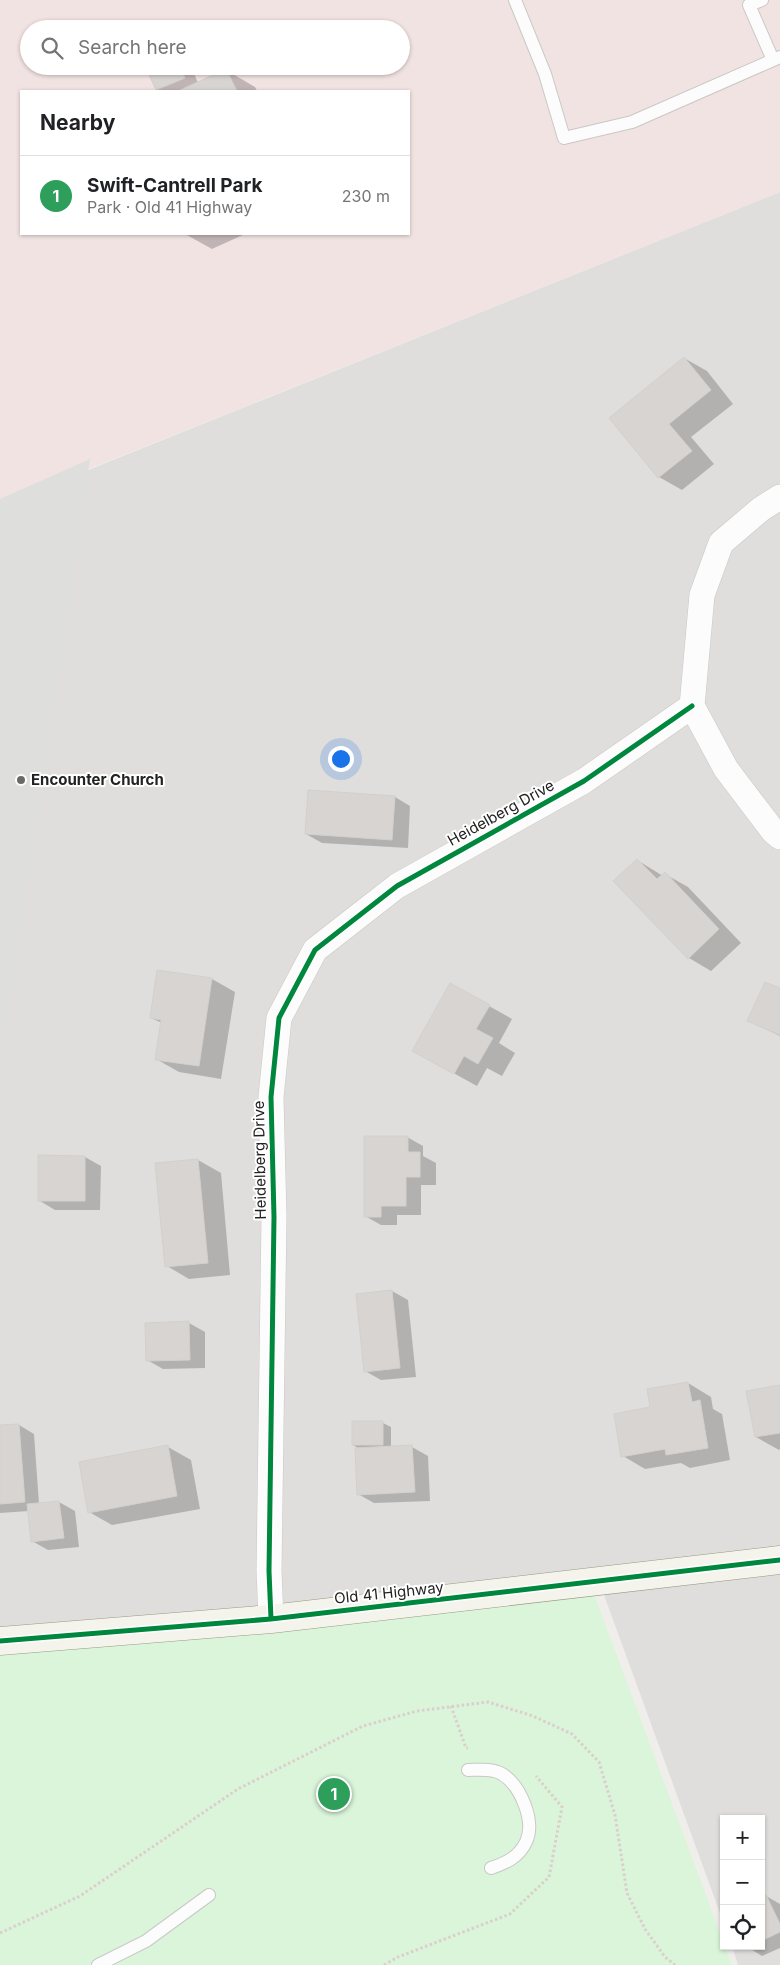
<!DOCTYPE html>
<meta charset="utf-8">
<style>
:root{--surface:#fff;--page:#f2f2f2;--text:#202124;--muted:#757577;--line:#e0e0e0;--accent:#db2777}
body{margin:0;font-family:Inter,sans-serif;background:var(--page);color:var(--text)}
.controls{position:absolute;right:15px;bottom:15px;display:grid;overflow:hidden;border-radius:0px;box-shadow:0 1px 4px #0004}
.controls button{width:45px;height:45px;display:grid;place-items:center;padding:0;border:0;border-bottom:1px solid var(--line);background:var(--surface);color:var(--text);font:25px sans-serif}
.you{position:absolute;left:340px;top:758px;width:18px;height:18px;margin:-12px;border:4px solid #fff;border-radius:50%;background:#1a73e8;box-shadow:0 0 0 8px #1a73e833}
.badge{display:grid;place-items:center;width:32px;height:32px;border-radius:50%;background:var(--accent);color:#fff;font-size:16px;font-weight:700}
.pin{position:absolute;translate:-50% -50%;border:2px solid #fff;box-shadow:0 1px 5px #0006}
.list{margin:0;padding:0;list-style:none}
h2{display:flex;justify-content:space-between;align-items:center;height:65px;margin:0;padding:0 20px;font-size:21px}
h2 small{font-size:16px;font-weight:400;color:var(--muted)}
.list li{display:grid;grid-template-columns:32px 1fr auto;gap:15px;align-items:center;box-sizing:border-box;height:80px;padding:0 20px;border-top:1px solid var(--line)}
.list b{display:block;font-size:19px;white-space:nowrap}
.list p{margin:0;font-size:16px;white-space:nowrap;color:var(--muted)}
.list em{font-size:16px;font-style:normal;color:var(--muted)}
.icon{flex:none;width:28px;height:28px;fill:none;stroke:currentColor;stroke-width:2;stroke-linecap:round;stroke-linejoin:round}
.map{position:relative;flex:none;width:780px;height:1965px;overflow:hidden}
.search{position:absolute;background:var(--surface);box-shadow:0 1px 4px #0004;left:20px;top:20px;width:390px;height:55px;display:flex;align-items:center;gap:12px;box-sizing:border-box;padding:0 18px;border-radius:28px;color:var(--muted);font-size:19px}
.panel{position:absolute;background:var(--surface);box-shadow:0 1px 4px #0004;left:20px;top:90px;width:390px;height:145px;border-radius:0px}
.map>svg:first-child{display:block}
.residential{fill:#dfdedc}
.commercial{fill:#f1e3e1;fill-rule:evenodd}
.religious{fill:#dededc}
.park{fill:#daf5da}
.shadow{fill:#0003}
.building{fill:#d7d4d2;stroke:#d3d0cc}
.lines{fill:none;stroke-linecap:round;stroke-linejoin:round}
.service-casing{stroke:#c9c8c7;stroke-width:14}
.minor-casing{stroke:#c9c8c7;stroke-width:26}
.secondary-casing{stroke:#999a82;stroke-width:29}
.path{stroke:#dccecd;stroke-width:3;stroke-dasharray:2.5 2.5;stroke-linecap:butt}
.service{stroke:#fdfcfc;stroke-width:12}
.minor{stroke:#fdfcfc;stroke-width:25}
.secondary{stroke:#f4f4ed;stroke-width:28}
.cycleway-casing{stroke:#fff;stroke-width:8}
.cycleway{stroke:#00873e;stroke-width:5}
.poi-dot{fill:#6a6968;stroke:#fff;stroke-width:2}
.labels{text-anchor:middle;stroke-width:4;stroke-linejoin:round;paint-order:stroke}
.poi-label{font-size:15px;font-weight:bold;fill:#222;stroke:#fff;text-anchor:start}
.street-label{font-size:15px;fill:#222;stroke:#fff}
</style>
<div class="map">
<svg width="780" height="1965" viewBox="0 0 780 1965">
<rect width="100%" height="100%" fill="#f0eeeb"/>
<!-- residential -->
<path class="residential" d="M780,192V1965H738L732,1946H761V1819H724V1924L600,1584L0,1658V580L46,487Z"/>
<!-- commercial -->
<path class="commercial" d="M0,0H780V192L46,486L0,580ZM29,29H401V66H29ZM21,91H409V234H21Z"/>
<!-- religious -->
<path class="religious" d="M90,459L0,1062V499Z"/>
<!-- park -->
<path class="park" d="M590,1583L732,1965H0V1646Z"/>
<!-- shadow -->
<path class="shadow" d="M146,66H191L198,83L226,70L255,87L257,91H160L157,90Z
M185,234H245L212,249Z
M684,358L707,371L733,404L691,437L714,464L682,490L659,477L611,418Z
M395,797L410,806L408,848L322,843L306,834Z
M637,860L663,876L665,874L688,887L741,943L711,971L689,958Z
M212,979L235,992L221,1079L179,1072L156,1059L162,1023L151,1018Z
M780,990V1036L749,1021Z
M489,1006L512,1019L499,1043L515,1053L502,1076L487,1068L477,1086L437,1064Z
M407,1137L423,1146V1156L436,1163V1185H421V1215H397V1225H381L365,1216Z
M85,1157L101,1166L100,1210H55L40,1201Z
M198,1160L221,1173L230,1275L189,1279L167,1266Z
M392,1291L408,1300L416,1377L381,1380L365,1371Z
M189,1323L205,1332V1368L163,1369L147,1360L146,1324Z
M688,1383L711,1397L713,1409L722,1414L730,1460L690,1468L681,1463L645,1469L623,1456L651,1408Z
M780,1386V1449L779,1450L756,1437Z
M354,1422L383,1423L391,1427V1448L412,1447L428,1456L430,1501L374,1503L358,1494L360,1449L353,1445Z
M19,1425L34,1434L39,1504L59,1502L75,1511L79,1547L48,1550L32,1541L29,1511L0,1513V1426Z
M168,1447L191,1460L200,1509L112,1525L89,1512Z
M766,1896L780,1904V1948L762,1956L746,1946H761V1899Z"/>
<!-- building -->
<path class="building" d="M145,66H180L185,78L156,90Z
M226,69L237,91H178Z
M684,357L711,390L669,424L692,451L658,478L609,418Z
M308,790L395,796L392,840L305,834Z
M637,859L657,879L665,872L719,929L688,959L613,881Z
M157,970L212,978L199,1066L155,1060L161,1020L150,1018Z
M765,982L780,988V1035L747,1021Z
M450,983L490,1005L476,1029L493,1038L478,1064L464,1056L454,1074L412,1051Z
M364,1136H408V1152H420V1177H406V1206H381V1217H364Z
M38,1155L85,1156V1201H38Z
M198,1159L208,1263L165,1267L155,1163Z
M392,1290L400,1368L364,1372L356,1294Z
M189,1321L190,1360L146,1361L145,1323Z
M688,1382L692,1402L700,1400L708,1448L666,1455L665,1449L621,1457L614,1414L650,1407L647,1389Z
M780,1385V1433L755,1437L746,1391Z
M352,1421H383V1445H352Z
M19,1424L25,1502L0,1504V1425Z
M168,1445L177,1496L88,1513L79,1462Z
M412,1445L415,1492L357,1495L355,1448Z
M59,1501L64,1538L31,1542L27,1504Z
M766,1895L780,1924V1932L761,1941V1897Z"/>
<g class="lines">
<!-- service casing -->
<g class="service-casing">
<path id="service" d="M515,0L545,74L564,138L632,122L780,57
M762,0L749,5L773,60
M468,1770C478,1770 492,1768 502,1774C520,1785 536,1821 526,1842C519,1857 506,1863 491,1868
M98,1965L146,1941L209,1895"/>
</g>
<!-- minor casing -->
<g class="minor-casing">
<path id="minor" d="M780,497L761,509L721,543L702,595L692,706L726,769L773,831L780,837
M271,1619L269,1571L274,1217L271,1097L279,1018L315,950L397,886L584,781L692,706"/>
</g>
<!-- secondary casing -->
<g class="secondary-casing">
<path id="secondary" d="M0,1641L271,1619L780,1560"/>
</g>
<!-- path -->
<path class="path" d="M451,1706L466,1748H468
M0,1933L80,1896L238,1789L363,1726L417,1711L488,1702L533,1716L572,1734L599,1762L615,1815L627,1893L645,1929L665,1957L675,1965
M384,1965L398,1957L510,1914L549,1877L562,1807L536,1776"/>
<!-- service -->
<use href="#service" class="service"/>
<!-- minor -->
<use href="#minor" class="minor"/>
<!-- secondary -->
<use href="#secondary" class="secondary"/>
<!-- cycleway casing -->
<g class="cycleway-casing">
<path id="cycleway" d="M271,1619L269,1571L274,1217L271,1097L279,1018L315,950L397,886L584,781L692,706
M0,1641L271,1619L780,1560"/>
</g>
<!-- cycleway -->
<use href="#cycleway" class="cycleway"/>
</g>
<!-- markers -->
<circle class="poi-dot" cx="21" cy="780" r="5"/>
<g class="labels">
<!-- poi labels -->
<g class="poi-label">
<text x="31" y="785">Encounter Church</text>
</g>
<!-- street labels -->
<g class="street-label">
<text transform="translate(501 813) rotate(-29)" y="5">Heidelberg Drive</text>
<text transform="translate(260 1160) rotate(-91)" y="5">Heidelberg Drive</text>
<text transform="translate(389 1593) rotate(-6)" y="5">Old 41 Highway</text>
</g>
</g>
</svg>
<div class="controls">
<button>+</button>
<button>−</button>
<button><svg class="icon" aria-label="locate" viewBox="0 0 24 24"><circle cx="12" cy="12" r="6"/><path d="M12 2v4M12 18v4M2 12h4M18 12h4"/></svg></button>
</div>
<div class="you"></div>
<div class="pin badge" style="left:334px;top:1794px;background:#2e9e5b">1</div>
<div class="search"><svg class="icon" aria-label="search" viewBox="0 0 24 24"><circle cx="10" cy="10" r="6"/><path d="M15 15l6 6"/></svg>Search here</div>
<section class="panel">
<h2>Nearby<small></small></h2>
<ul class="list">
<li><span class="badge" style="background:#2e9e5b">1</span><div><b>Swift-Cantrell Park</b><p>Park · Old 41 Highway</p></div><em>230 m</em></li>
</ul>
</section>
</div>
